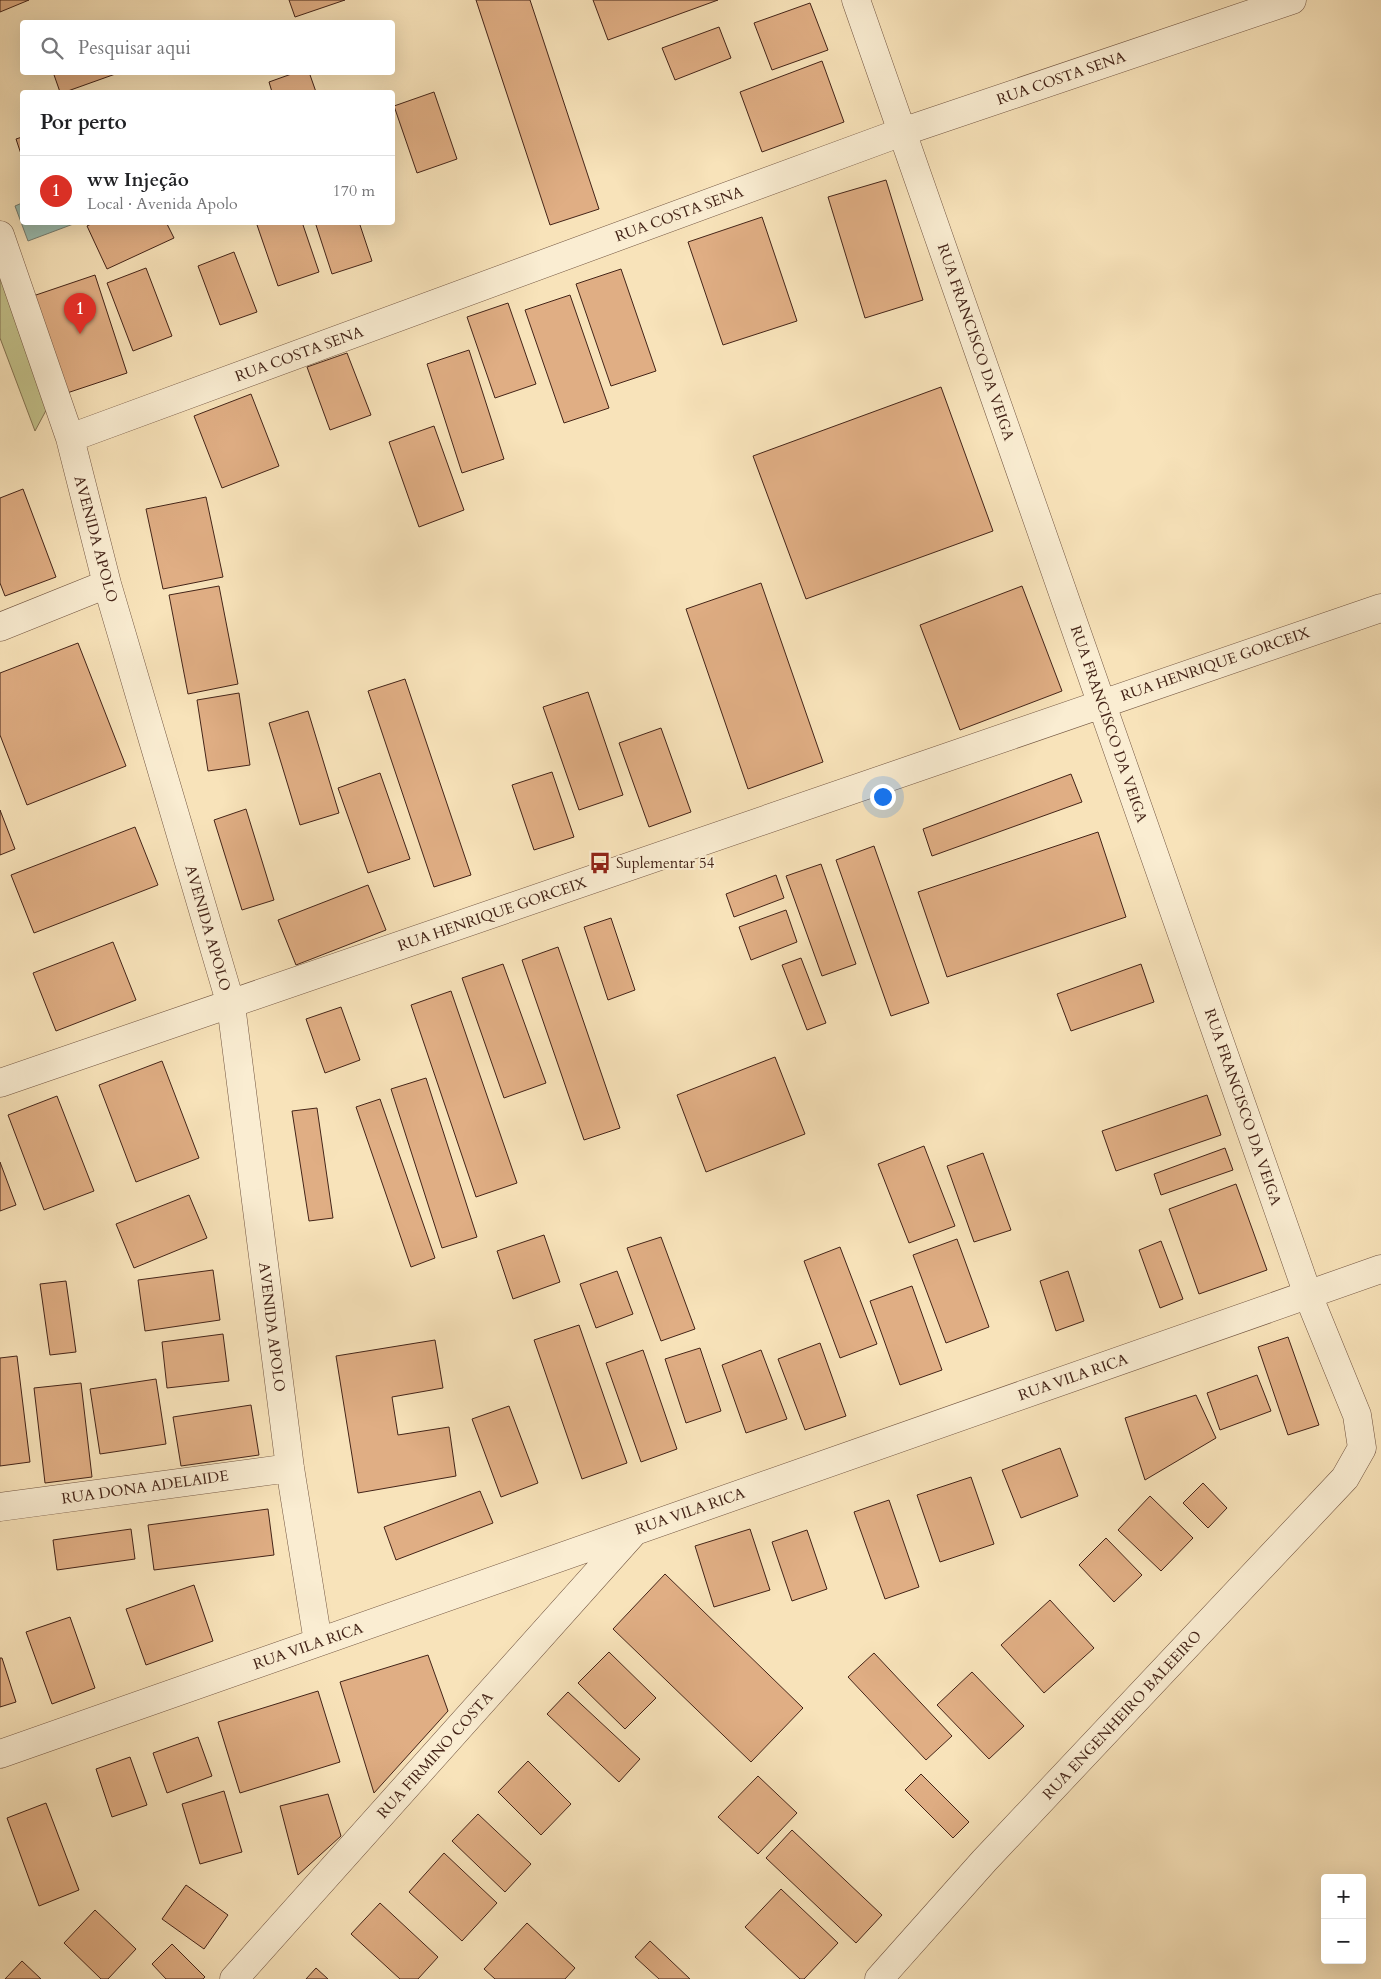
<!DOCTYPE html>
<html lang="pt">
<meta charset="utf-8">
<style>
:root{--surface:#fff;--page:#f2f2f2;--text:#202124;--muted:#757577;--line:#e0e0e0;--accent:#d93025}
body{margin:0;font-family:Cardo,serif;background:var(--page);color:var(--text)}
.controls{position:absolute;right:15px;bottom:15px;display:grid;overflow:hidden;border-radius:5px;box-shadow:0 5px 20px #0002}
.controls button{width:45px;height:45px;display:grid;place-items:center;padding:0;border:0;border-bottom:1px solid var(--line);background:var(--surface);color:var(--text);font:25px sans-serif}
.you{position:absolute;left:882px;top:796px;width:18px;height:18px;margin:-12px;border:4px solid #fff;border-radius:50%;background:#1a73e8;box-shadow:0 0 0 8px #1a73e833}
.badge{display:grid;place-items:center;width:32px;height:32px;border-radius:50%;background:var(--accent);color:#fff;font-size:16px;font-weight:700}
.pin{position:absolute;translate:-50% -41px;filter:drop-shadow(0 1px 2px #0008)}
.pin::after{content:'';position:absolute;top:26px;width:18px;height:15px;background:inherit;clip-path:polygon(0 0,100% 0,50% 100%)}
.list{margin:0;padding:0;list-style:none}
h2{display:flex;justify-content:space-between;align-items:center;height:65px;margin:0;padding:0 20px;font-size:21px}
h2 small{font-size:16px;font-weight:400;color:var(--muted)}
.list li{display:grid;grid-template-columns:32px 1fr auto;gap:15px;align-items:center;box-sizing:border-box;height:70px;padding:0 20px;border-top:1px solid var(--line)}
.list b{display:block;font-size:19px;white-space:nowrap}
.list p{margin:0;font-size:16px;white-space:nowrap;color:var(--muted)}
.list em{font-size:16px;font-style:normal;color:var(--muted)}
.icon{flex:none;width:28px;height:28px;fill:none;stroke:currentColor;stroke-width:2;stroke-linecap:round;stroke-linejoin:round}
.map{position:relative;flex:none;width:1381px;height:1979px;overflow:hidden}
.search{position:absolute;background:var(--surface);box-shadow:0 5px 20px #0002;left:20px;top:20px;width:375px;height:55px;display:flex;align-items:center;gap:12px;box-sizing:border-box;padding:0 18px;border-radius:5px;color:var(--muted);font-size:19px}
.panel{position:absolute;background:var(--surface);box-shadow:0 5px 20px #0002;left:20px;top:90px;width:375px;height:135px;border-radius:5px}
.map>svg:first-child{display:block}
.green{fill:#c3c28b;stroke:#847352}
.water{fill:#9dbeb0;stroke:#798073}
.building{fill:#e0ae84;stroke:#442418}
.lines{fill:none;stroke-linecap:round;stroke-linejoin:round}
.minor-casing{stroke:#715440;stroke-width:29}
.minor{stroke:#faedd2;stroke-width:28}
.labels{text-anchor:middle;stroke-width:4;stroke-linejoin:round;paint-order:stroke}
.street-label{font-size:15px;fill:#442418;stroke:#faedd2}
.poi-label{font-size:15px;fill:#442418;stroke:#faedd2;text-anchor:start}
</style>
<div class="map">
<svg width="1381" height="1979" viewBox="0 0 1381 1979">
<rect width="100%" height="100%" fill="#f8e3ba"/>
<filter id="stains"><feTurbulence type="fractalNoise" baseFrequency=".004" numOctaves="4"/><feColorMatrix values="0 0 0 0 .2 0 0 0 0 .09 0 0 0 0 .02 0 0 0 .5 -.17"/></filter>
<radialGradient id="worn" r=".72"><stop offset=".6" stop-color="#630" stop-opacity="0"/><stop offset="1" stop-color="#630" stop-opacity=".3"/></radialGradient>
<!-- green -->
<path class="green" d="M0,264L50,403L35,431L0,338Z"/>
<!-- water -->
<path class="water" d="M22,203V222L76,223L28,241L15,206Z"/>
<!-- building -->
<path class="building" d="M0,0H29L0,12Z
M289,0H345L295,17Z
M476,0H530L599,209L550,225Z
M593,0H718L608,40Z
M810,3L828,50L772,70L754,23Z
M719,27L731,58L675,80L662,48Z
M822,61L844,122L762,152L740,92Z
M53,72H121L65,92H60Z
M297,72H309L316,92H272L269,82Z
M434,92L457,159L417,173L394,106Z
M22,137V157L16,139Z
M886,180L923,300L865,318L828,197Z
M762,217L797,321L723,345L688,242Z
M95,222H166L174,238L107,269L87,226Z
M256,222H302L319,272L278,286Z
M315,222H359L372,261L332,274Z
M234,252L257,312L220,325L198,266Z
M146,268L172,336L133,351L107,283Z
M621,269L656,371L611,386L576,284Z
M95,275L127,373L64,394L33,296Z
M570,295L609,408L564,423L525,310Z
M508,303L536,384L495,398L467,317Z
M469,350L504,459L462,473L427,364Z
M347,353L371,415L330,430L307,367Z
M941,387L993,531L806,599L753,456Z
M251,394L279,466L222,488L194,416Z
M434,426L464,510L419,527L389,442Z
M23,489L56,577L5,596L0,583V498Z
M206,497L223,577L163,589L146,509Z
M761,583L823,762L748,789L686,609Z
M219,586L238,684L188,694L169,595Z
M1022,586L1062,691L960,730L920,625Z
M78,643L126,766L27,805L0,735V673Z
M405,679L471,875L434,887L368,691Z
M588,692L623,795L579,810L543,707Z
M239,693L250,765L208,771L197,700Z
M308,711L339,813L300,825L269,723Z
M661,728L691,812L649,827L619,743Z
M552,772L574,837L534,850L512,785Z
M380,773L410,859L368,873L338,788Z
M1071,774L1082,802L932,856L923,829Z
M246,809L274,900L242,910L214,820Z
M0,810L15,849L0,855Z
M135,827L158,885L34,933L11,875Z
M1098,832L1126,917L947,977L918,892Z
M874,846L929,1003L891,1016L836,860Z
M821,864L856,964L822,976L786,876Z
M776,875L784,898L734,917L726,894Z
M368,885L386,930L296,965L278,920Z
M786,910L797,942L751,960L739,927Z
M611,918L635,990L608,1000L584,927Z
M113,942L136,1000L56,1031L33,973Z
M558,947L620,1128L584,1140L522,960Z
M801,958L826,1023L807,1030L782,965Z
M503,964L546,1083L504,1098L462,978Z
M1141,964L1154,1002L1071,1031L1057,994Z
M451,991L517,1183L476,1197L411,1005Z
M341,1007L360,1060L325,1073L306,1019Z
M775,1057L805,1134L706,1172L677,1095Z
M162,1061L199,1158L136,1182L99,1085Z
M426,1078L477,1237L442,1248L391,1089Z
M1207,1095L1221,1135L1116,1171L1102,1131Z
M57,1096L94,1191L44,1210L8,1115Z
M380,1099L435,1258L411,1267L356,1107Z
M317,1108L333,1218L309,1221L292,1111Z
M924,1146L955,1226L909,1243L878,1164Z
M1225,1148L1233,1170L1161,1195L1154,1174Z
M983,1153L1011,1230L974,1242L947,1166Z
M0,1162L16,1205L0,1211Z
M1236,1184L1267,1270L1199,1294L1169,1209Z
M189,1195L207,1238L134,1268L116,1224Z
M544,1235L560,1282L513,1299L497,1251Z
M661,1237L695,1329L661,1341L627,1248Z
M957,1239L989,1327L946,1343L913,1255Z
M1161,1241L1183,1299L1160,1308L1139,1250Z
M840,1247L877,1344L840,1358L804,1261Z
M213,1270L220,1320L145,1331L138,1280Z
M617,1271L633,1314L596,1328L580,1284Z
M1068,1271L1084,1321L1056,1331L1040,1281Z
M66,1281L76,1352L50,1355L40,1284Z
M912,1286L942,1370L900,1385L870,1301Z
M579,1325L627,1463L582,1479L534,1340Z
M223,1334L229,1381L167,1388L162,1342Z
M1288,1337L1319,1425L1288,1435L1258,1347Z
M435,1340L443,1388L392,1397L398,1435L449,1427L456,1476L358,1493L336,1356Z
M820,1343L846,1416L805,1430L778,1359Z
M700,1348L721,1411L686,1423L665,1359Z
M643,1350L677,1449L641,1462L606,1363Z
M761,1350L787,1419L746,1433L722,1365Z
M17,1356L30,1462L0,1466V1358Z
M1257,1375L1271,1411L1220,1430L1207,1393Z
M156,1379L166,1444L100,1454L90,1389Z
M81,1383L92,1477L45,1483L34,1388Z
M1196,1395L1216,1438L1145,1480L1125,1418Z
M251,1405L259,1455L181,1466L173,1417Z
M509,1406L538,1483L501,1497L472,1419Z
M1060,1448L1078,1496L1021,1518L1002,1470Z
M971,1477L994,1544L940,1562L917,1495Z
M1203,1483L1227,1508L1208,1528L1183,1503Z
M480,1491L493,1523L396,1560L384,1527Z
M1150,1496L1193,1538L1161,1571L1118,1530Z
M889,1500L919,1587L885,1599L854,1512Z
M268,1509L274,1555L154,1570L148,1525Z
M131,1529L135,1559L57,1570L53,1540Z
M750,1529L770,1590L714,1607L695,1546Z
M807,1530L827,1589L792,1601L772,1542Z
M1106,1538L1142,1575L1114,1602L1079,1565Z
M665,1574L803,1708L751,1762L613,1629Z
M194,1585L213,1641L146,1665L126,1609Z
M1050,1600L1094,1648L1044,1693L1001,1645Z
M70,1617L95,1688L52,1704L26,1632Z
M609,1652L656,1698L625,1729L578,1683Z
M874,1653L952,1736L926,1760L848,1677Z
M428,1655L448,1711L374,1793L340,1682Z
M0,1658H2L16,1702L0,1707Z
M972,1672L1024,1726L989,1759L937,1705Z
M318,1691L340,1762L240,1793L218,1722Z
M568,1692L640,1759L619,1782L547,1714Z
M198,1737L212,1776L167,1793L153,1753Z
M130,1757L147,1805L112,1817L96,1769Z
M528,1761L571,1804L541,1835L498,1792Z
M921,1774L969,1822L953,1838L905,1790Z
M758,1776L797,1813L758,1854L718,1817Z
M224,1791L242,1852L200,1864L182,1804Z
M328,1794L341,1836L298,1875L280,1806Z
M46,1803L79,1890L39,1906L7,1818Z
M478,1814L531,1864L505,1892L452,1841Z
M792,1830L882,1915L856,1943L766,1858Z
M444,1853L497,1903L462,1941L409,1892Z
M186,1885L228,1915L204,1949L162,1919Z
M781,1889L838,1943L804,1979H800L745,1927Z
M380,1903L438,1957L418,1979H400L351,1934Z
M95,1910L136,1949L108,1979H101L64,1943Z
M527,1923L575,1968L565,1979H495L484,1969Z
M650,1941L690,1979H659L635,1957Z
M172,1944L205,1977L203,1979H166L152,1964Z
M22,1961L41,1979H5Z
M316,1968L328,1979H306Z"/>
<g class="lines">
<!-- minor casing -->
<g class="minor-casing">
<path id="minor" d="M856,0L1308,1295L1357,1415L1362,1448L1345,1478L984,1861L879,1979
M0,235L70,438L107,584L231,1005L290,1468L318,1642
M70,438L902,132L1292,0
M0,627L107,584
M0,1083L1381,608
M0,1507L290,1468
M0,1754L1381,1269
M234,1979L633,1533"/>
</g>
<!-- minor -->
<use href="#minor" class="minor"/>
</g>
<!-- icons -->
<defs>
<g id="bus-bare" transform="scale(1.725)"><path d="M-5-6H5V4H4V6H2V4H-2V6H-4V4H-5ZM-3.5-4V0h7V-4ZM-3.5 1.2v1.5H-2V1.2ZM2 1.2v1.5H3.5V1.2Z" fill="#8f2418" stroke="#faedd2" stroke-width="2.5" paint-order="stroke"/></g>
</defs>
<g fill-rule="evenodd">
<use href="#bus-bare" x="600" y="863"/>
</g>
<g class="labels">
<!-- street labels -->
<g class="street-label">
<text transform="translate(1061 78) rotate(-19)" y="5">RUA COSTA SENA</text>
<text transform="translate(679 214) rotate(-20)" y="5">RUA COSTA SENA</text>
<text transform="translate(976 342) rotate(71)" y="5">RUA FRANCISCO DA VEIGA</text>
<text transform="translate(299 354) rotate(-20)" y="5">RUA COSTA SENA</text>
<text transform="translate(96 539) rotate(75)" y="5">AVENIDA APOLO</text>
<text transform="translate(1215 664) rotate(-19)" y="5">RUA HENRIQUE GORCEIX</text>
<text transform="translate(1109 724) rotate(71)" y="5">RUA FRANCISCO DA VEIGA</text>
<text transform="translate(492 914) rotate(-19)" y="5">RUA HENRIQUE GORCEIX</text>
<text transform="translate(208 928) rotate(74)" y="5">AVENIDA APOLO</text>
<text transform="translate(1243 1107) rotate(71)" y="5">RUA FRANCISCO DA VEIGA</text>
<text transform="translate(272 1327) rotate(83)" y="5">AVENIDA APOLO</text>
<text transform="translate(1073 1377) rotate(-19)" y="5">RUA VILA RICA</text>
<text transform="translate(145 1487) rotate(-8)" y="5">RUA DONA ADELAIDE</text>
<text transform="translate(690 1511) rotate(-19)" y="5">RUA VILA RICA</text>
<text transform="translate(308 1646) rotate(-19)" y="5">RUA VILA RICA</text>
<text transform="translate(1122 1715) rotate(-47)" y="5">RUA ENGENHEIRO BALEEIRO</text>
<text transform="translate(435 1755) rotate(-48)" y="5">RUA FIRMINO COSTA</text>
</g>
<!-- poi labels -->
<g class="poi-label">
<text x="616" y="868">Suplementar 54</text>
</g>
</g>
<rect width="100%" height="100%" filter="url(#stains)"/>
<rect width="100%" height="100%" fill="url(#worn)"/>
</svg>
<div class="controls">
<button>+</button>
<button>−</button>
</div>
<div class="you"></div>
<div class="pin badge" style="left:80px;top:334px">1</div>
<div class="search"><svg class="icon" aria-label="search" viewBox="0 0 24 24"><circle cx="10" cy="10" r="6"/><path d="M15 15l6 6"/></svg>Pesquisar aqui</div>
<section class="panel">
<h2>Por perto<small></small></h2>
<ul class="list">
<li><span class="badge">1</span><div><b>ww Injeção</b><p>Local · Avenida Apolo</p></div><em>170 m</em></li>
</ul>
</section>
</div>
